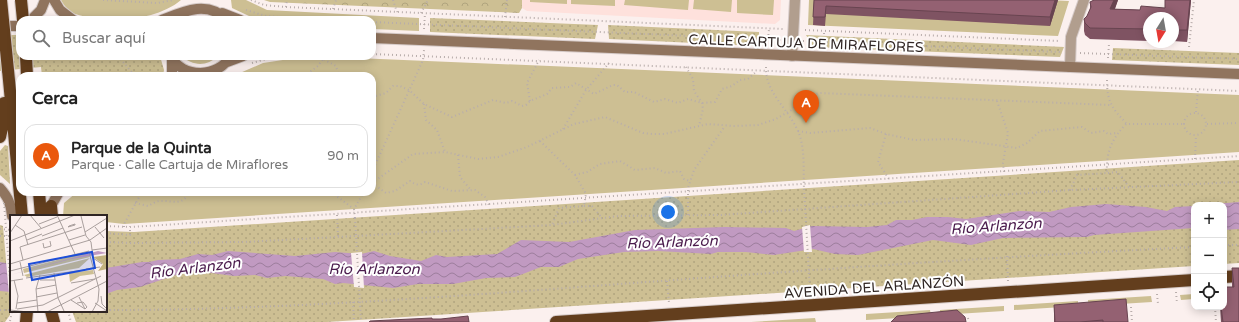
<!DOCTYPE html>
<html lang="es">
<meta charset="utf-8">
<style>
:root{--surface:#fff;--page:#f6f6f6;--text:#222;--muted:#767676;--line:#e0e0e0;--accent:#ea580c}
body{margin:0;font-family:"Varela Round",sans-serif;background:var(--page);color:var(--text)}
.controls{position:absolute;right:12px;bottom:12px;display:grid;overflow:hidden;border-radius:8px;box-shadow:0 2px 10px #0003}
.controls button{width:36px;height:36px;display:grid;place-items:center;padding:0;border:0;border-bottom:1px solid var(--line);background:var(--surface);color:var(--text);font:20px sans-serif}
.compass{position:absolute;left:1143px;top:12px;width:36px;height:36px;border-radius:50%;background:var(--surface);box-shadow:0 2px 10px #0003;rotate:191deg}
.you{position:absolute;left:668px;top:212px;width:14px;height:14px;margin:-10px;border:3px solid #fff;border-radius:50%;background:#1a73e8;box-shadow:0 0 0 6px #1a73e833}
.badge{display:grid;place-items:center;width:26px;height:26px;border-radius:50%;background:var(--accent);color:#fff;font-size:13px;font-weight:700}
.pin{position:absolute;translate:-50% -33px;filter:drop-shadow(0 1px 2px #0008)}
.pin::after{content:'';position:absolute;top:21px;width:14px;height:12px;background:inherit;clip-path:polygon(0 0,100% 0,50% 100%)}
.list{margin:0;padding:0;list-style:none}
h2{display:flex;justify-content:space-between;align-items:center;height:52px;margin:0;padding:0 16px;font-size:17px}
h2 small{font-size:13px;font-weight:400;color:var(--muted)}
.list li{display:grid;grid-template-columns:26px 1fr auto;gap:12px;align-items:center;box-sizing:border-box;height:64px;margin:0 8px 8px;padding:0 8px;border:1px solid var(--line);border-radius:12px}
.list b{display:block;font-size:15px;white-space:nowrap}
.list p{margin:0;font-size:13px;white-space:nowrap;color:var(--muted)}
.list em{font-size:13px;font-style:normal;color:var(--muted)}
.icon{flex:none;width:22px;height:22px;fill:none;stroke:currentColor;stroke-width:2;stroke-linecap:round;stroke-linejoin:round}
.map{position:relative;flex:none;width:1239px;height:322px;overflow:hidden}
.search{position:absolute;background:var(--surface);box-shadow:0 2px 10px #0003;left:16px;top:16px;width:360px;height:44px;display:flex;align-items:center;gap:10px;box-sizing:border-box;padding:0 14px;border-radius:12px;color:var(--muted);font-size:15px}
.panel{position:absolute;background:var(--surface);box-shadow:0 2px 10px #0003;left:16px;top:72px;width:360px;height:124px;border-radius:12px}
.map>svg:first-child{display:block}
.built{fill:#fee1dc}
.grass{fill:url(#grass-dots)}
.park{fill:url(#park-crowns)}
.garden{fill:#cdbf93}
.water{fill:url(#water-waves)}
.pier{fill:#fbf0ee}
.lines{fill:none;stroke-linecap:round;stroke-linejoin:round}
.street-casing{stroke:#d6cbc9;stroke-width:12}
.secondary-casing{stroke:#d6cbc9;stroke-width:12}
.highway-casing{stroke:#d6cbc9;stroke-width:14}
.path{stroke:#b8adab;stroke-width:2;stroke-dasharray:1 3;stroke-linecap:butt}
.street{stroke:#b19e8e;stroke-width:10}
.secondary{stroke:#90745e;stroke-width:10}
.highway{stroke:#633e1d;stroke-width:12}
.highway-bridge-casing{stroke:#d6cbc9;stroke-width:14;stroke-linecap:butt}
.path-bridge{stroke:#b8adab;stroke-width:2;stroke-dasharray:1 3;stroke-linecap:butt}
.highway-bridge{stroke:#633e1d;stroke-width:12}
.wall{fill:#7f5362}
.shaded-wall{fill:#684450}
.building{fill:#946172;stroke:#684450}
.labels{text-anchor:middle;stroke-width:4;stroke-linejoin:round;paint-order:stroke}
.street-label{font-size:14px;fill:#2f2523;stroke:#fff}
.water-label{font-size:15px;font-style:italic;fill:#4a1b4c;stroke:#fff}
.inset-road{fill:none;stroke:#a99f9d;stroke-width:1}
.view{fill:#1d4ed8;fill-opacity:0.15;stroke:#1d4ed8;stroke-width:2}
.inset-edge{fill:none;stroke:#2f2523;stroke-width:2}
</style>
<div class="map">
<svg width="1239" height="322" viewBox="0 0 1239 322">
<defs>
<pattern id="grass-dots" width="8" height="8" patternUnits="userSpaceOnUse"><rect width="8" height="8" fill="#cdbf93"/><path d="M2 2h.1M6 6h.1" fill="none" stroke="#b0a47e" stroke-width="1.8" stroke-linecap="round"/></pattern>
<pattern id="park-crowns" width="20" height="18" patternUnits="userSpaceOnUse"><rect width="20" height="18" fill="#cdbf93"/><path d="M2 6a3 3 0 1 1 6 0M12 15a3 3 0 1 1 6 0" fill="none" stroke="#b0a47e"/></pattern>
<pattern id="water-waves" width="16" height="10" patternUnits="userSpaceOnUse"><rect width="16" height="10" fill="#c19ac1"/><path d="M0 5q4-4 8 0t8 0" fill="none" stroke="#9d7d9c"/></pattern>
</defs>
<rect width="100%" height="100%" fill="#fbf0ee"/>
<!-- built -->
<path class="built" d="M522,0H781L780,20L775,24L527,11L522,8Z"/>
<!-- grass -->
<path class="grass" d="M430,18L598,25L595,39L430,32Z
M608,25L759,32V46L609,39Z
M0,35H20V56H160L164,70L163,76H42L41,67L0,71Z
M806,35L1064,47L1060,57L813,47Z
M1113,48L1239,53V65L1112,60Z
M5,145L8,146L10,184L0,175V151Z
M1239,160V263L1224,264V205H1194V266L327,322H76L72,311H106V231L134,232Z
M0,225L3,226L10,306V315L5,322H0Z"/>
<!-- park -->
<path class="park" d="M264,0H522V8L519,13L270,2Z"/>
<!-- garden -->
<path class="garden" d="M61,0H181C173,7 161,12 151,15C134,20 86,21 71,12C67,9 63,4 61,0Z
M231,0H246L267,10L419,18V31L372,29V20H262L249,16L232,8Z
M530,0H567V4L530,2Z
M571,0H615V6L571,4Z
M625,0H689L688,10L624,5Z
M694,0H732L731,12L693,9Z
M737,0H774L773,15L737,13Z
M809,0H1048L1069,1L1058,36L808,25Z
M201,16L212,20H187Z
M182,56H218C207,67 192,66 182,56Z
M309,56L1239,95V152L124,224L106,222V216H63L64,203L77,192H372V76H233L263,63Z
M1194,294V299L1181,300L1180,295Z
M1151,296L1152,302L1088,306V300Z
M1078,301V306L1014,310V305Z
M1004,306V311L940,315V310Z
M930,310L931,316L866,320V314Z
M815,318L816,322H751Z"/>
<!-- water -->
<path class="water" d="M1239,202V229L1224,230V205H1202Z
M1106,204L1146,207L1167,211L1175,207L1194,206V228L1094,235L1087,237L1003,238L971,245L933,240L858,255L835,254L813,249L774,255L746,252H718L711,254L658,251L624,252L578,259L559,267H541L515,277L486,278L453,284H418L393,288L343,283L335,284L323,279L285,276L267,278L255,275L234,276L196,271L185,272L140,287L117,290L106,294V268L142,262H149L158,260L180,259L198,254L212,255L228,251L295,256L335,252L361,254L374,251L390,256L421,261L436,255L447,257L497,254L521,240L569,242L635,230L725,227L786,228L794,231L812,226L867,227L887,225L896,220H912L927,217H948L966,219L1020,211L1049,212L1071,207Z
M0,262L11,264V292L0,291Z"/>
<!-- pier -->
<path class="pier" d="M810,225L812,252H804L802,227Z
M362,252L364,288L354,287L351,253Z
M6,261L11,262V294H9Z"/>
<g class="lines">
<!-- street casing -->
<g class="street-casing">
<path id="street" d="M792,56L795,0
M1070,67L1071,37L1084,0"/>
</g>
<!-- secondary casing -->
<g class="secondary-casing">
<path id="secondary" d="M54,0L60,10L73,20
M222,13L240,20
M31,20L41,10L45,0
M162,20C184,11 208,0 227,20
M0,26H20
M372,38L1239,74
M171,56C181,79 220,78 230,56
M227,62L243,56
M172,76V59
M0,188C8,197 11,204 12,216
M51,206L59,192"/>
</g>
<!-- highway casing -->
<g class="highway-casing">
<path id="highway" d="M26,56L27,76
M8,70L22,216
M0,137L4,119V103
M39,192L41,216
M51,206L52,216
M1224,277L1239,276
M51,311L54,322
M26,322L27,311
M556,322L1194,280"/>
</g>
<!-- path -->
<path class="path" d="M103,0L157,3L174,0
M251,0L264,5L286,7L783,29
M393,0L397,12
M286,7L287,0
M333,9L336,0
M246,10L266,16L320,20
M421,13L428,0
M505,17L507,0
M372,22L782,40
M424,29L425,13
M805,30L1060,41
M768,39L769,29
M803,41L1060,52
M824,42V31
M1189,47L1194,0
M1080,53L1239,59
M372,54L1239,91
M118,56L135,76
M323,56V59L336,66L339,76
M1108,58L1109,44
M252,63L277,56
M686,67L693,79L694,91L702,103L703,109L699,126
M766,67C765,91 786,107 796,127C806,145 803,169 804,189
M304,76L318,66L323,59
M1107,80C1107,102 1112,108 1126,123
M372,97L386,93L393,86H400L409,90L424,104L452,117L493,100L506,103L512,101L522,106L526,105L530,101L547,94L552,88L570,87L576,83L594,94L613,85H617L625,92H634L654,102L665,99L678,103L688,99L702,103L715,102L722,89L732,86L740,80L748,79L757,71
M530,101L527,83L539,60
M997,101L1008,133L1003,163L1004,172
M424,104L426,120L437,130L445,152
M1196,112L1198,89
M1184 124a11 11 0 1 1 22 0a11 11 0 1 1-22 0Z
M1207,124L1239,123
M563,129L586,90L609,63
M798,131L810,133L870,128L886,134L914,140L954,139L1017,148L1027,143L1040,131L1082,127L1091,133L1104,131L1108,134L1117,133
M886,134L878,162L889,179
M540,141L575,175L586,194L584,206L559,208L552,225
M458,155L460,177L470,189
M1195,159L1196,135
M372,172L423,60L424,50
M1108,173L1118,172L1129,187
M575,175L587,172L600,164L620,161L635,170L655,168L666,173L680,171L684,179L690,181
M372,183L413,154L445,152L478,159L498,157L527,147L574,124L605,117L643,133L653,134H664L708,124L734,126L758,125L776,119L790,111L807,96L820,93L1110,105
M372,183L386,193L395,191L410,181C416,185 419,186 425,182L452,191L475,190L485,197L489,205
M1070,190L1077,175L1107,173C1106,151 1112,139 1126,124H1184
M286,192H291
M331,192L354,209
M135,203L148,206C152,204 156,201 160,201C171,200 184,207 188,192
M584,206H592L602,218
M337,215L338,237
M688,215V188L694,170L725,126
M355,218L354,209L364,192
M106,226L130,227
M124,227V224L142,192
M0,229L11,230
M106,233L130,235V227L1239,156
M0,236H11
M106,242L129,243L244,242L338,237L552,225L618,216L721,215L1070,190L1239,182
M1224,245H1239
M1007,256L1008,281
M667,281L669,303
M1176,292L1177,303
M1157,294L1158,304
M353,302L354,322
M1131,307L1132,322
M1215,307L1216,322
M0,310H11
M106,310C268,310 431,298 593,286C793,271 993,257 1194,247
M68,311L71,322
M968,318L969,322
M10,321L12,311"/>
<!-- street -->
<use href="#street" class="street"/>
<!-- secondary -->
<use href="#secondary" class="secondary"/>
<!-- highway -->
<use href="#highway" class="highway"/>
<!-- highway-bridge casing -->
<g class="highway-bridge-casing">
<path id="highway-bridge" d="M1,0L8,70
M21,0L23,20"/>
</g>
<!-- path-bridge -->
<path class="path-bridge" d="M804,189L810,291
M4,203L11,292
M355,218L361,320"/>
<!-- highway-bridge -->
<use href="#highway-bridge" class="highway-bridge"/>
</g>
<!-- wall -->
<path class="wall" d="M814,0H1058L1050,26L826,14L825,26L813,25Z
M1094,0H1118L1115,9L1140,10L1165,8L1191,0L1187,42L1173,41V18H1149V41L1090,39L1085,35L1084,31V19L1087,16L1090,11V2Z
M1232,268L1239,322H1221L1220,307H1224L1232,287Z
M1054,305L1128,322H1054Z"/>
<!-- shaded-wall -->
<path class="shaded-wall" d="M1055,0H1058L1050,26V17Z
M1114,0H1118L1110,21V9Z
M1190,0H1191L1187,42V30Z"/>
<!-- building -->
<path class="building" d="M814,0H1055L1050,17L826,6L825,17H813Z
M1094,0H1114L1110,9L1140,10L1141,6L1165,8V0H1190L1187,30H1173V18H1149V29L1090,28L1085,23L1084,19L1087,16L1091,7L1090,2Z
M1232,268H1239V322H1223L1221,307H1224V287H1234Z
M1126,299L1128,322H1103V320L1080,322H1055L1054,305Z
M957,310L965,317L966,322H891L897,316Z
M468,316L469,322H369L370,321L432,318V319H441Z"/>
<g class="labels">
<!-- street labels -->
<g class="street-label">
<text transform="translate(806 43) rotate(2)" y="5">CALLE CARTUJA DE MIRAFLORES</text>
<text transform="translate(874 287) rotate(-4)" y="5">AVENIDA DEL ARLANZÓN</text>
</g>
<!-- water labels -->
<g class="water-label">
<text transform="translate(996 226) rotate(-4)" y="5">Río Arlanzón</text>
<text transform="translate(672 242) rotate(-2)" y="5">Río Arlanzón</text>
<text transform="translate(195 268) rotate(-7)" y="5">Río Arlanzón</text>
<text x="374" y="274">Río Arlanzon</text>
</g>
</g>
<!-- overview -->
<g transform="translate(10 215)">
<rect width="97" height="97" fill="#fbf0ee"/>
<path d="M77,37L80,42L14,58L13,54Z" fill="#cdbf93"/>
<path d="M97,40V54L88,56L93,49L83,42Z" fill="#c2b27f"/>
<path d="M83,55L84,59L70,61L60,67L59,58Z" fill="#cdbf93"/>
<path d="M80,43L69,53L17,62L14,60Z" fill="#cdbf93"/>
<path d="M88,36L97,38L61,44L0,60Z" fill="#c19ac1"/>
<path class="inset-road" d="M20,0L31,13M47,0L65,39M71,1L76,21L81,27L83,43L92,49M29,9L47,2M65,9V10L58,12L59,11ZM5,10L14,16L18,30M85,12L94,23M75,17L97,3M0,18L12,0M32,21L53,13M17,25L32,19M59,25L75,20M0,26L65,0M33,28L34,33L41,31L40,26M82,35L97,33M79,37L89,74L88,86L82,97M13,45L10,32L72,12M10,47L13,61M0,49L80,25L97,13M76,54L90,52M0,56L79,36M44,58L48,83L54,96M16,63L74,55M4,65L8,81L6,94M30,65H45M0,66L13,64M61,68L85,64M26,74L46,70M91,81L92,89L97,94M26,82L47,78M69,82L75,94M61,85L75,94M7,88L27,85M67,88L73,87L77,92L75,94M85,88L97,96M7,94L33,90L91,61M0,95L18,97M28,97L26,74L30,60M37,97L97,66M85,97L97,96"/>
<path class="view" d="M82,37L85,53L22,65L19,49Z"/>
<rect width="97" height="97" class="inset-edge"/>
</g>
</svg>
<div class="controls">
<button>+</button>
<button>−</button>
<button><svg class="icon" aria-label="locate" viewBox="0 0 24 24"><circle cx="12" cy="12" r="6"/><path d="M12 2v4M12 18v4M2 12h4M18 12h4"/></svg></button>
</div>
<svg class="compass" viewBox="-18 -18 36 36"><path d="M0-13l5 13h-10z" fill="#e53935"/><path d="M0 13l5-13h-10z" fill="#767676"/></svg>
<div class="you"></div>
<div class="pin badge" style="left:806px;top:123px">A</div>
<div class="search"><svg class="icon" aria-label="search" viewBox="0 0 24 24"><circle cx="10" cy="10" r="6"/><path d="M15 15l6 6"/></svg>Buscar aquí</div>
<section class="panel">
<h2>Cerca<small></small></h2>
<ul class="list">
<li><span class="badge">A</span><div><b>Parque de la Quinta</b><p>Parque · Calle Cartuja de Miraflores</p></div><em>90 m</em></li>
</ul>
</section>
</div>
